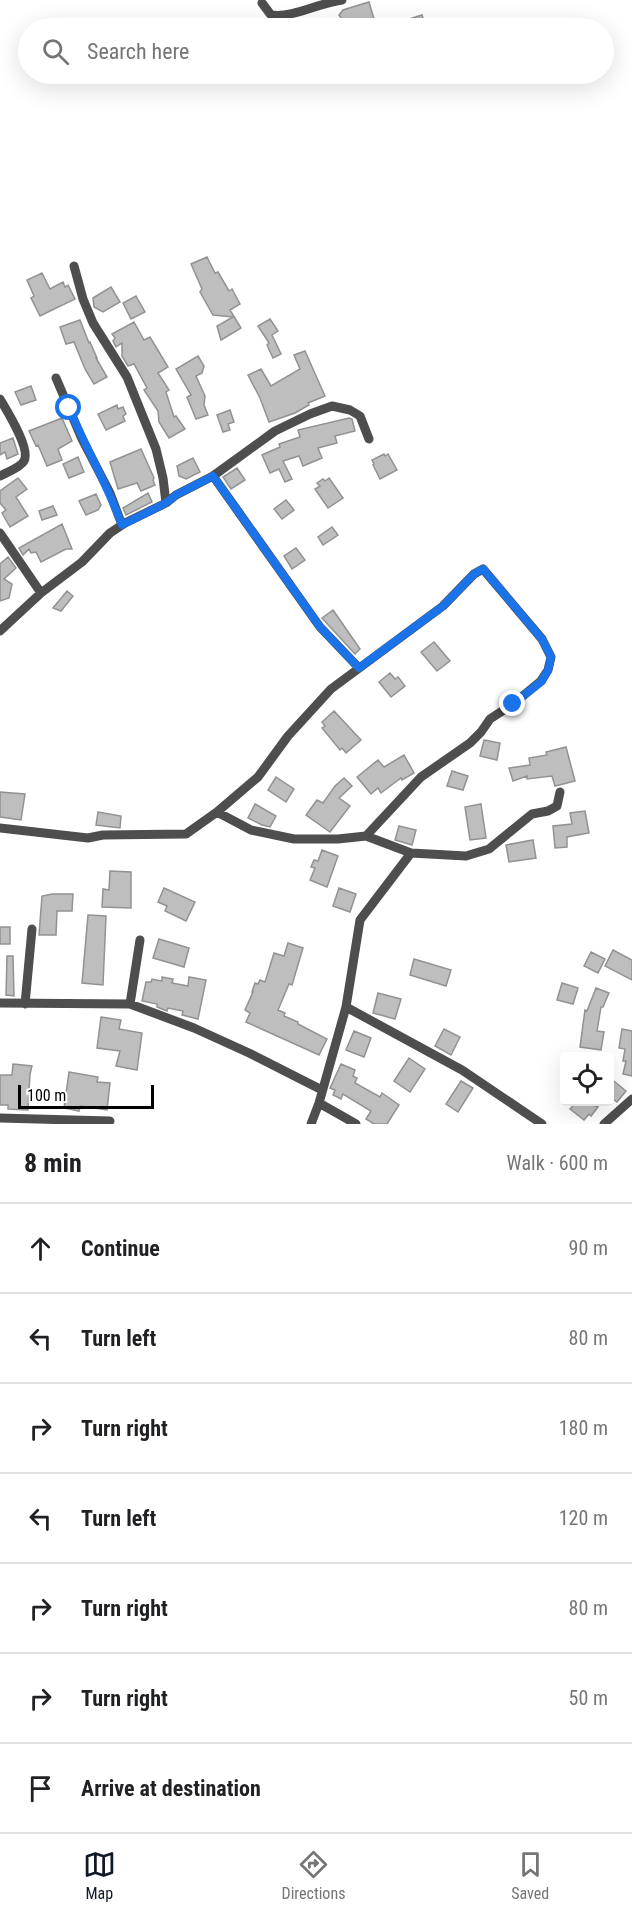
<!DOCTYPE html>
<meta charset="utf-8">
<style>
:root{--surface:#fff;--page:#f6f6f6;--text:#202124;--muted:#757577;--line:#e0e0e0;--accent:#111827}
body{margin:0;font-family:"Roboto Condensed",sans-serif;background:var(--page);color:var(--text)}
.controls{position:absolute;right:18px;bottom:18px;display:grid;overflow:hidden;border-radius:6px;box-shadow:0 6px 24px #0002}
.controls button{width:54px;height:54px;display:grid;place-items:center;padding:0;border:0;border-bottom:2px solid var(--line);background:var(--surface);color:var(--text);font:30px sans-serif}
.scale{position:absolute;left:18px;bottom:15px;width:136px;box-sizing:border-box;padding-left:6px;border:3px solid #000;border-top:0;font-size:16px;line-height:21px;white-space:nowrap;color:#000;-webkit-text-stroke:4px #fff;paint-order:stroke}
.stop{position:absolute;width:18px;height:18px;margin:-14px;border:4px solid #1a73e8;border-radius:50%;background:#fff}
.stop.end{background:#1a73e8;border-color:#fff;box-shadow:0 2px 6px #0008}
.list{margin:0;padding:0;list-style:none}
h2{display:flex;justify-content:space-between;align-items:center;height:78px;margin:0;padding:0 24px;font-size:26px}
h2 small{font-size:20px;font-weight:400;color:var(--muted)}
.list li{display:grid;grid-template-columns:39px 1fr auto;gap:18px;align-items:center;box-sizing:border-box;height:90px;padding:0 24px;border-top:2px solid var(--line)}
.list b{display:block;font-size:22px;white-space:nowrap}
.list em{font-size:20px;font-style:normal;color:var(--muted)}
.icon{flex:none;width:33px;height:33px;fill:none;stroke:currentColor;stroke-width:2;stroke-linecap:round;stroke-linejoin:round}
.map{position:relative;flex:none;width:632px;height:1124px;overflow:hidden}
.search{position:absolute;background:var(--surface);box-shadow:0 6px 24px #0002;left:18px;right:18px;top:18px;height:66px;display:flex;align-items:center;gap:15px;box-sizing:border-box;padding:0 21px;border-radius:33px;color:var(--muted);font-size:22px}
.sheet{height:708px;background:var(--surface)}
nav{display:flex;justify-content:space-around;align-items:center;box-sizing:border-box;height:84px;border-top:2px solid var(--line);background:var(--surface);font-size:16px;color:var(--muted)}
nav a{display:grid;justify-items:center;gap:3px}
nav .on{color:var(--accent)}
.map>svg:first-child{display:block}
.building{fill:#bebebe;stroke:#929292;stroke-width:1.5}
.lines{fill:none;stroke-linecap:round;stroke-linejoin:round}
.minor{stroke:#4e4e4e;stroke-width:9}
.route{stroke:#1a73e8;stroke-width:8}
</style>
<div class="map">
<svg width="632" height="1124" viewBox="0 0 632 1124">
<rect width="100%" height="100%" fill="#fff"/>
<!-- building -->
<path class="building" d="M369,2L374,19L347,26L339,15L343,10Z
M422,15L426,28H409L406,20Z
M207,257L215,273L218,272L229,291L232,289L240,304L230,310L241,328L221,340L217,326L233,317L213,315L200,292L202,289L191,264Z
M42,273L50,289L63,282L65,287L68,285L75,299L40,316L31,298L34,296L27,280Z
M111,287L120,302L103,312L94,307L93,298Z
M136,296L145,312L131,319L123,303Z
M270,319L278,331L272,335L281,354L273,358L267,345L269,343L258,326Z
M80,320L89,343L90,342L97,358H96L107,377L94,384L85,369L74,342L66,344L60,327Z
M134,322L144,340L150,337L168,367L158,373L169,390L166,392L174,417L176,416L185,429L169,438L159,422L158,411L144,390L147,388L134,364L128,366L122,356V343L116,347L113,341L115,338L112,334Z
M305,351L325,396L308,403L309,405L295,413L269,422L260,398L248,375L261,369L271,386L300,369L294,355Z
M198,356L204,366L202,373L196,376L205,396L204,405L208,415L196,419L187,397L191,395L176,369Z
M31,386L36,400L21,405L15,392Z
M117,405L118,409L123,407L126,414L123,416L125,421L106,430L98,414Z
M230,410L234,422L228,424L230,430L223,432L217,415Z
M62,418L72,441L58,449L62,460L47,466L38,445L36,446L29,431Z
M349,418L352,419L355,431L335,436L337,443L318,448L322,458L303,466L299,456L283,461L292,479L285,482L279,469L270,473L262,455L280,447L279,444L300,437L298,430Z
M13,438L18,454L7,459L5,452L0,455V443Z
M141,449L154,478L153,480L155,485L141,491L137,483L118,489L110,462Z
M384,454L385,456L388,454L397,470L380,479L373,465L374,464L372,460Z
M78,457L84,472L69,478L63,464Z
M193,458L200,472L186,479L179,476L177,466Z
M237,468L245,480L231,489L223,477Z
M18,478L27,489L16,497L28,516L10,527L2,513L6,510L0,503V491Z
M329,478L343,498L328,508L315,489L320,486L317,483L323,479L325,481Z
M148,493L152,502L126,515L123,508Z
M96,494L101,505L98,510L86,515L79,501Z
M286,500L294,510L282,519L274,509Z
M53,506L57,515L42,520L39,511Z
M62,524L72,549H66L41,562L36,552L31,553L29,549L23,555L19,548Z
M332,527L338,535L323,545L318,537Z
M296,548L305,560L292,569L284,556Z
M8,557L16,568L4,579L12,584L9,598L0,601V564Z
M67,591L73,596L61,611L53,608Z
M333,610L360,649L355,654L322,618Z
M434,642L450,661L437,671L421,652Z
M390,673L395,679L398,677L405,686L391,697L379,682Z
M334,711L361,740L346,753L342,748L340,750L322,728L325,726L322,722Z
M484,740L500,743L497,760L480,756Z
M566,747L575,781L555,786L552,776L527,779V776L513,781L509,768L530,765L529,758L547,755L546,752Z
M404,755L414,773L402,780L401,778L381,793L378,788L371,794L357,777L378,760L384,767Z
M452,771L468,776L463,790L447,786Z
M276,777L294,789L286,802L268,790Z
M344,778L352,786L339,798L350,806L330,832L306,815L317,800L323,803L335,786Z
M0,792L25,794L21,820L0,817Z
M255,804L276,816L270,827L262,825L248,818Z
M481,804L486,838L470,840L465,807Z
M585,811L589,833L567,837V847L555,848L553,826L572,824L570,813Z
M98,812L121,816L120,828L96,825Z
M399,826L416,830L412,845L395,840Z
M533,840L536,858L509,862L506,845Z
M322,850L338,856L327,887L310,880L315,868L311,867L314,860L318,861Z
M110,871L131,872V908L102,907L103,889L109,890Z
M164,888L195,902L186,921L165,911L167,906L158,902Z
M339,888L356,894L350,912L333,906Z
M52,894H73L72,911H57L56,935H39L42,896Z
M88,915L106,916L103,985L82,983Z
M0,927H10V944H0Z
M159,939L189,948L184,967L153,958Z
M288,943L303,948L292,985L289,984L278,1010L285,1013L284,1016L298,1022V1024L327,1039L319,1055L246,1022L250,1013L245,1010L253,992H252L255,983L258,984L260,980L265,982L274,953L284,956Z
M613,950L632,960V980L605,966Z
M591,952L605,959L598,973L584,966Z
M7,956H13L14,996L6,995Z
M414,959L451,970L446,986L410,975Z
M162,977L173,979L172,983L188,986L189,977L206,980L198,1019L182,1015L183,1011L168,1008L167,1011L157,1007V1004L142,1001L146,982H151L152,979L162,981Z
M562,983L578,988L573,1004L557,1000Z
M596,988L609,993L603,1007H601L597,1031L604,1032L601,1050L580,1047L585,1010L587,1011Z
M378,993L401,999L395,1019L373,1013Z
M101,1017L121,1020L119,1029L142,1033L137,1070L116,1066L120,1051L97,1048Z
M444,1029L460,1037L451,1055L435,1046Z
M622,1029L632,1031V1076L623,1074L626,1061H623L625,1049L619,1048Z
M354,1031L371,1038L364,1057L346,1050Z
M409,1058L425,1069L410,1092L394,1081Z
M13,1064L32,1066L30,1074L28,1110L8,1109V1105H0V1075H12Z
M341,1064L355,1070L353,1076L357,1078L355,1083L380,1097L382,1093L399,1105L387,1124H374L366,1119L371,1111L343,1094L341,1099L333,1095L335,1090L330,1088Z
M69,1072L98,1077L97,1082L110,1083L107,1110L80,1106L79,1111L64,1108Z
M609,1077L626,1091L617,1102L609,1096Z
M461,1081L473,1088L458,1112L446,1104Z
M568,1101H599L595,1106L598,1107L591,1116L589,1114L584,1120L570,1109L573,1106Z"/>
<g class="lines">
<!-- minor -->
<path class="minor" d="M262,3L271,15C294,18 318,3 342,0
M56,378L82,439L110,493L122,525
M0,399C7,411 31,449 24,461C20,468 7,472 0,476
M213,476L320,627L359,668
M166,503L176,495L213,476L275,431L310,414L332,406L350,410L360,416L369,439
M0,533L41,593
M0,631L41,593L82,562L110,533L125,523L166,503L163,478L156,449L127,377L93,323L83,299L74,266
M217,812L251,830L294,839H338L366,836L411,853L360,920L346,1007L319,1103L311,1124
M0,828L88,838L103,835L186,834L217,812L258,777L288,736L331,689L443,606L474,574L483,569L542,639L551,657L548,670L541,681L513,704L490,719L481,732L470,743L421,777L366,836
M411,853L466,856L489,849L532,814L548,811L557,806L560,792
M0,1003L130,1004L194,1028L249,1053L322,1090
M25,1004L32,929
M130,1004L140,940
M346,1007L462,1070L542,1124
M319,1103L356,1124
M0,1118L110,1121
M604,1124L632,1099"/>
</g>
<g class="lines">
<!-- route -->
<path class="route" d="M69,408C86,448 107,484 122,525L166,503L176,495L213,476L320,627L359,668L443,606L474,574L483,569L542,639L551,657L548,670L542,681L513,704"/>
</g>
</svg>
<div class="controls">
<button><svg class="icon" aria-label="locate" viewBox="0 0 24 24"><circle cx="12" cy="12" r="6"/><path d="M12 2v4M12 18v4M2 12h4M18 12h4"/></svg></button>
</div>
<div class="scale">100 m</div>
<div class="stop" style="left:69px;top:408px"></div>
<div class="stop end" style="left:513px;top:704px"></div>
<div class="search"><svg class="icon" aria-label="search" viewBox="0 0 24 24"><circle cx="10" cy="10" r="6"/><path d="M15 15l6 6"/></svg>Search here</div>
</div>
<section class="sheet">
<h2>8 min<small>Walk · 600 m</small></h2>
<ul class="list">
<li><svg class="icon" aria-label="ahead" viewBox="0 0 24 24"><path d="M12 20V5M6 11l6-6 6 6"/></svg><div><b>Continue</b></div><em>90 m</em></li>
<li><svg class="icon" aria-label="left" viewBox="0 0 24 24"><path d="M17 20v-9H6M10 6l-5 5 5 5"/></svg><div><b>Turn left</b></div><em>80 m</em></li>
<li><svg class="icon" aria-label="right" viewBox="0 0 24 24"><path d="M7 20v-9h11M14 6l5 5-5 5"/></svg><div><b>Turn right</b></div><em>180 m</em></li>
<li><svg class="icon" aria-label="left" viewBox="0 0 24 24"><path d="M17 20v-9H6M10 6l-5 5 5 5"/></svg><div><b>Turn left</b></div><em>120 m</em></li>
<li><svg class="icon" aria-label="right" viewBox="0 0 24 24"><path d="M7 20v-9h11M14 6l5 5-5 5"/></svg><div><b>Turn right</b></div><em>80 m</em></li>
<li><svg class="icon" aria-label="right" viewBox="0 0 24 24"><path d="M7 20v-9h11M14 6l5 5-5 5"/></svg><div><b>Turn right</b></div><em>50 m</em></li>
<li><svg class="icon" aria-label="arrive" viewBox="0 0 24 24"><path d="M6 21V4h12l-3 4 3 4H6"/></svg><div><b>Arrive at destination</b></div></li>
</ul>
</section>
<nav>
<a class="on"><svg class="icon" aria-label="map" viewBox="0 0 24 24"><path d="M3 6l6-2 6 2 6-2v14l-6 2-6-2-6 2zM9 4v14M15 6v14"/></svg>Map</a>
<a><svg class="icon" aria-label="directions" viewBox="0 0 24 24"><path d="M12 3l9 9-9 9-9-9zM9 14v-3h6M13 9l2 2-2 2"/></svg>Directions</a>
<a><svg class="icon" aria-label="saved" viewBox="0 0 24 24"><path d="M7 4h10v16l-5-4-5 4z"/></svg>Saved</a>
</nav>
